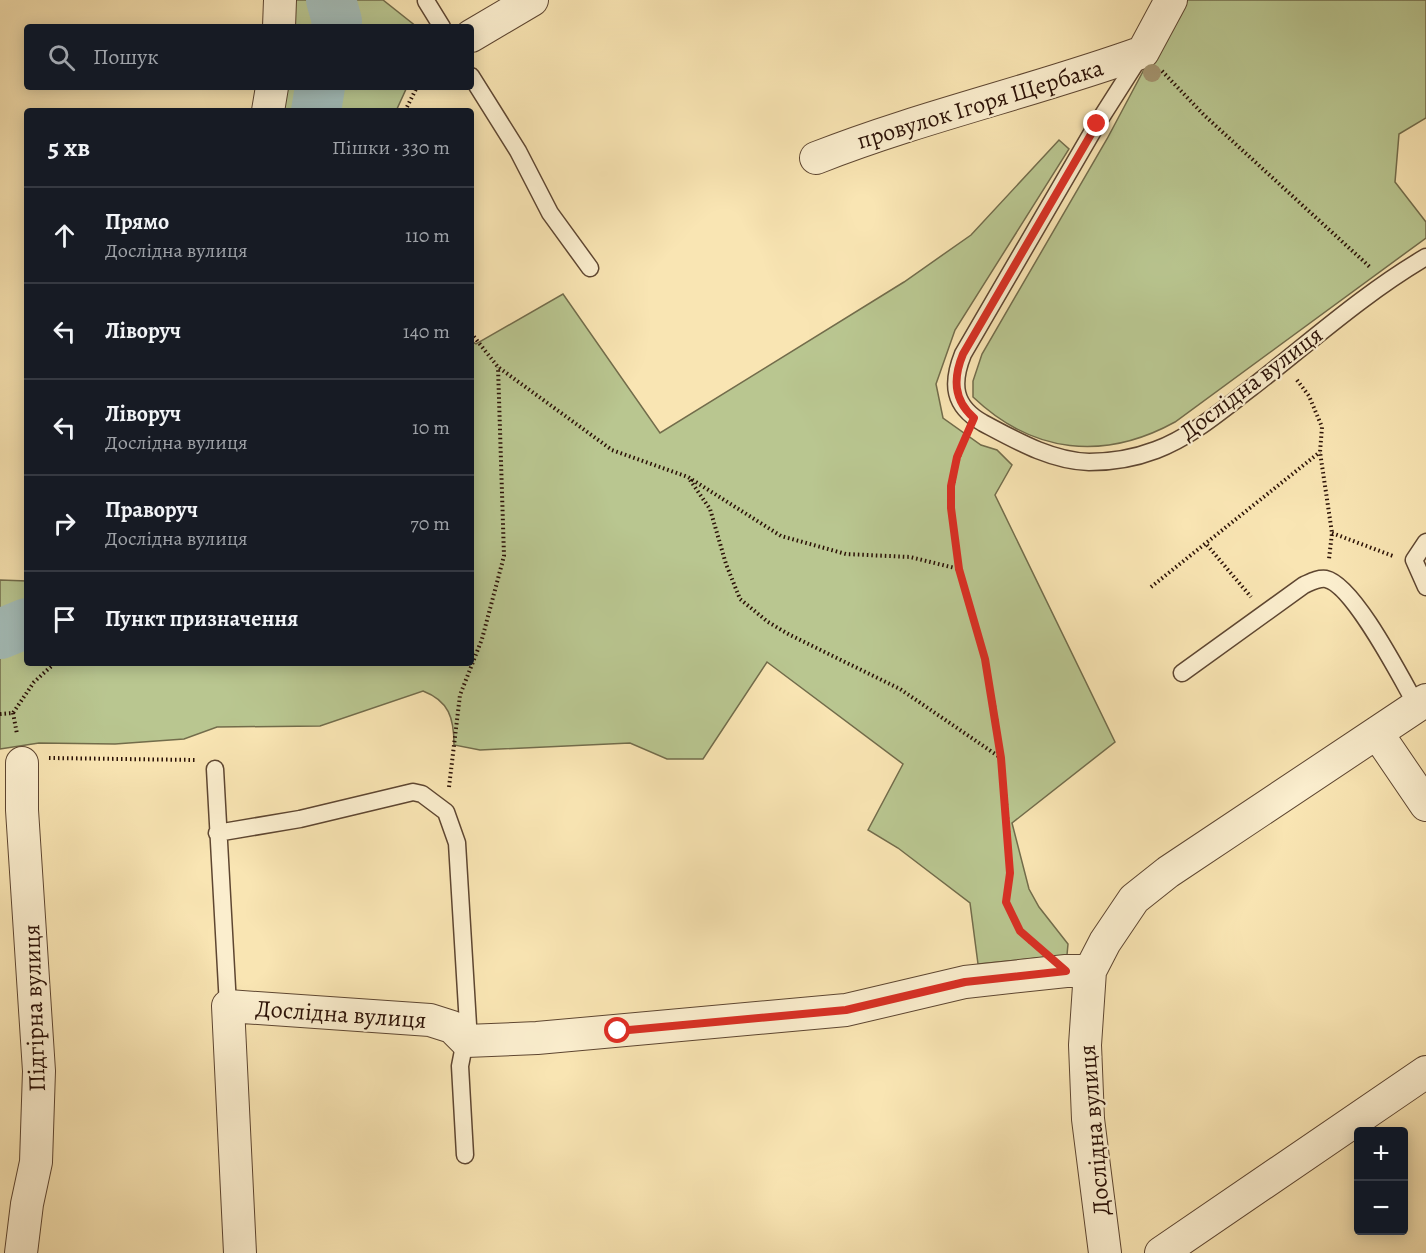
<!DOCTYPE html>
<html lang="uk">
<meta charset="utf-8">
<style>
:root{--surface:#171b24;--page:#20242c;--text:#f1f3f6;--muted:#9ea1a6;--line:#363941}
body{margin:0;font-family:Alegreya,serif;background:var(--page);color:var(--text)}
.controls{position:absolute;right:18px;bottom:18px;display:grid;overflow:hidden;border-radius:6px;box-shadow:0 3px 15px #0003}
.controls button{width:54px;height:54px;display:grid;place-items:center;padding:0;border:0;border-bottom:2px solid var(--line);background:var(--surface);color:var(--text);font:30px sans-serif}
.stop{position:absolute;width:18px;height:18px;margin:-14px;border:4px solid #d93025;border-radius:50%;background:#fff}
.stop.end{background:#d93025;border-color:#fff;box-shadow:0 2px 6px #0008}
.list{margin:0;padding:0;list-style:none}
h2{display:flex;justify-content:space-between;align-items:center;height:78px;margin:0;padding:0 24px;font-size:26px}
h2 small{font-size:20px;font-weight:400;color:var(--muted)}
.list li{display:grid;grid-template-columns:39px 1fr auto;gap:18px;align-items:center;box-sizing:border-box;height:96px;padding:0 24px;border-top:2px solid var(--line)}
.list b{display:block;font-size:22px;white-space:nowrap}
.list p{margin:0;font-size:20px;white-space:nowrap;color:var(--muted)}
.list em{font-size:20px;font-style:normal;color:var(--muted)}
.icon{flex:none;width:33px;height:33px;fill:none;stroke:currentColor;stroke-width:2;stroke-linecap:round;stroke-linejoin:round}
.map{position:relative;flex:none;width:1426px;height:1253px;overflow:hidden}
.search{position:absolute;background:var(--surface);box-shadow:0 3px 15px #0003;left:24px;top:24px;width:450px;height:66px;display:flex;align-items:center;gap:15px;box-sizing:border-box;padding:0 21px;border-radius:6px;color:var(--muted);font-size:22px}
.panel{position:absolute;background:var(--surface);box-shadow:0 3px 15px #0003;left:24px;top:108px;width:450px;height:558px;border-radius:6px}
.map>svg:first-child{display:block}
.green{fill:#b9c690;stroke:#726c4b;stroke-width:1.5}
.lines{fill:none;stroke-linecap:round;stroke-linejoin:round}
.river{stroke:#a3bcb8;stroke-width:50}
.lane-casing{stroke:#5e4631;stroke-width:19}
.street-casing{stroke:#5e4631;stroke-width:34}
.path{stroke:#2b1106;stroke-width:4;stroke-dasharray:1.5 3;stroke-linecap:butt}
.lane{stroke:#fbeece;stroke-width:16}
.street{stroke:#fbeece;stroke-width:32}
.tree{fill:#a3936e}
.route{stroke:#d93025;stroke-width:8}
.labels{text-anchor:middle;stroke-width:4.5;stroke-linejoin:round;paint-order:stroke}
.street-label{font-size:24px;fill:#2b1106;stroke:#fbeece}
</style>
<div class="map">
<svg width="1426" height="1253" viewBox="0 0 1426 1253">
<rect width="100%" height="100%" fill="#f9e5b3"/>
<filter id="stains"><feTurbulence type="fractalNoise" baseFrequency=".00333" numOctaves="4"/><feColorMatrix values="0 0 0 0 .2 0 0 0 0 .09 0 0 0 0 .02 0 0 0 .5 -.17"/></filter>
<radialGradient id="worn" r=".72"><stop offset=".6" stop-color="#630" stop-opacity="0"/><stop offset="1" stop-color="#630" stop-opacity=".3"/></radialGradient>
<!-- green -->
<path class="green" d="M292,0H383L417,27H292Z
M1181,0H1426V118L1399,134L1395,182L1426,222V238L1175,422C1104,461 1033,454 973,397V381L982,354L1107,139Z
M286,87H407L396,111H282Z
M1059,140L1069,149L955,330L936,384L943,418L981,445L997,450L1012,465L995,495L1115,742L1012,823L1029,889L1039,907L1068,944L1067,955L978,964L970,903L898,848L868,830L903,764L767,662L703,759H667L630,743L480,750L454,745C454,718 449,701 423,691L320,726L217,727L184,739L115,744L39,743L0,749V580L27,581V663H471V341L476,344L563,294L660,433L904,282L971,235Z"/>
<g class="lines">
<!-- river -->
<path class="river" d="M331,0L337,21L336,27
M316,111L320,87
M0,634L27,623"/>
<!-- lane casing -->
<g class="lane-casing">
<path id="lane" d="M426,1L442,27
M1141,55L1097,124L963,354C951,384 953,406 983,423C1015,440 1051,461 1089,462C1112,462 1135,458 1156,450C1191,437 1222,410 1251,388C1309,343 1363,294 1426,257
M471,76L518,151L550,213L590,268
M1426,542L1414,560L1426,587
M1182,673L1304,585C1311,582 1318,578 1326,579C1354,585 1402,680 1417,706
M215,769L228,1006
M217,833L300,819L413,792L422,794L446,812L457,843L468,1025L460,1066L465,1155"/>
</g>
<!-- street casing -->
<g class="street-casing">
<path id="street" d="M279,27L280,0
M471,36L532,0
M268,111L272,87
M816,158C923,116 1035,91 1143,52L1171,0
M1377,733L1426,805
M21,1253L27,1204L36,1162L39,1071L22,810V763
M240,1253L228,1006L430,1020L452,1027L466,1041L537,1038L846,1010L965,982L1066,971H1090
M1105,1253L1088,1119L1085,1045L1090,971L1105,942L1134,899L1168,872L1426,700
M1161,1253L1426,1072"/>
</g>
<!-- path -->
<path class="path" d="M1162,71L1205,116L1371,268
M405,111L417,87
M471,333L498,367L612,450L688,477L781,536L846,554L910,557L959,569
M1297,380L1309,396L1322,427L1320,452L1332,533L1329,559
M966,438C932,516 967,582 985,659C992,691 998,725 1001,758C1006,795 1009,834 1010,871C1010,881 1005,893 1007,903C1010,917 1021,936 1033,944
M690,480L710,509L726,564L740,599L768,622L790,635L900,689L1001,758
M1332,533L1393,556
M1207,545L1251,597
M1151,587L1320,452
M13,713L17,734
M0,714L13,713L34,682L55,663
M49,758L195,760
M449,787L460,695L482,639L504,556L498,367"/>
<!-- lane -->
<use href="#lane" class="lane"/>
<!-- street -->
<use href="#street" class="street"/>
</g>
<!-- trees -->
<circle class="tree" cx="1152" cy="73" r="9"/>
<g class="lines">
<!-- route -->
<path class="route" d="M618,1031L846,1010L965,982L1066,971L1020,931L1006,902L1010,873L1001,758L985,659L959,569L951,508V486L957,457L974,418C953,400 953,378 963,354L1097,124"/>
</g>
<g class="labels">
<!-- street labels -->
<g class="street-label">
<text transform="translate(980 104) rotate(-17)" y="8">провулок Ігоря Щербака</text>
<text transform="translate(1251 383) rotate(-37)" y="8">Дослідна вулиця</text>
<text transform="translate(34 1008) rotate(-92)" y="8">Підгірна вулиця</text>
<text transform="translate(341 1014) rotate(4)" y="8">Дослідна вулиця</text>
<text transform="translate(1094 1130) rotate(-95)" y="8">Дослідна вулиця</text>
</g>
</g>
<rect width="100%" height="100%" filter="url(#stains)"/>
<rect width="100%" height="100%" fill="url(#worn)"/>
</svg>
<div class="controls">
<button>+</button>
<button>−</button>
</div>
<div class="stop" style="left:618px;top:1031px"></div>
<div class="stop end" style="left:1097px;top:124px"></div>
<div class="search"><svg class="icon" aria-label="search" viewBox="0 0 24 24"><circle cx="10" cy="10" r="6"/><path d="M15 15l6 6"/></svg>Пошук</div>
<section class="panel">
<h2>5 хв<small>Пішки · 330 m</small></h2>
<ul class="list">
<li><svg class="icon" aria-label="ahead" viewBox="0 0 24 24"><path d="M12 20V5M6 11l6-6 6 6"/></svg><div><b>Прямо</b><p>Дослідна вулиця</p></div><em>110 m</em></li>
<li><svg class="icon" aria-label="left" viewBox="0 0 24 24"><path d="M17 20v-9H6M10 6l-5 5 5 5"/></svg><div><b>Ліворуч</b></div><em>140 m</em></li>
<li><svg class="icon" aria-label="left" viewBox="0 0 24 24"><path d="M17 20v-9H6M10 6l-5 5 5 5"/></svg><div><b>Ліворуч</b><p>Дослідна вулиця</p></div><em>10 m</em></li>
<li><svg class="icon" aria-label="right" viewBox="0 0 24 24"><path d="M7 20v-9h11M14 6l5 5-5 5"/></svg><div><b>Праворуч</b><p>Дослідна вулиця</p></div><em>70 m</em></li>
<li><svg class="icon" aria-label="arrive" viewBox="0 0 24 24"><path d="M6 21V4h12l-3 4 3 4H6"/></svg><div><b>Пункт призначення</b></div></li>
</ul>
</section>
</div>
